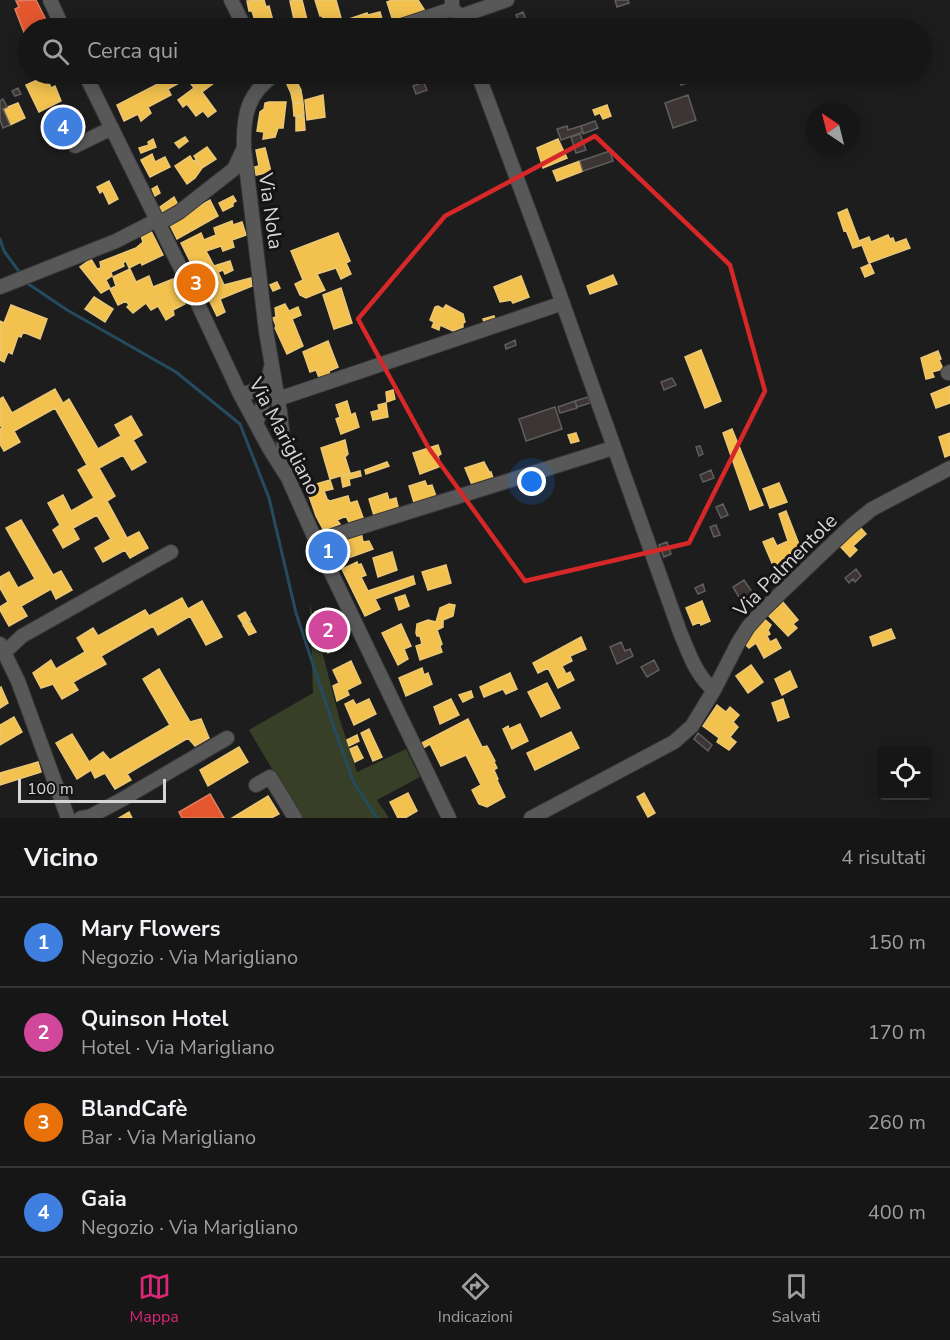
<!DOCTYPE html>
<html lang="it">
<meta charset="utf-8">
<style>
:root{--surface:#161616;--page:#1f1f1f;--text:#f1f3f6;--muted:#9e9fa1;--line:#353535;--accent:#db2777}
body{margin:0;font-family:"Nunito Sans",sans-serif;background:var(--page);color:var(--text)}
.controls{position:absolute;right:18px;bottom:18px;display:grid;overflow:hidden;border-radius:6px;box-shadow:0 3px 15px #0003}
.controls button{width:54px;height:54px;display:grid;place-items:center;padding:0;border:0;border-bottom:2px solid var(--line);background:var(--surface);color:var(--text);font:30px sans-serif}
.compass{position:absolute;left:806px;top:102px;width:54px;height:54px;border-radius:50%;background:var(--surface);box-shadow:0 3px 15px #0003;rotate:325deg}
.scale{position:absolute;left:18px;bottom:15px;width:148px;box-sizing:border-box;padding-left:6px;border:3px solid #d6d5d6;border-top:0;font-size:16px;line-height:21px;white-space:nowrap;color:#d6d5d6;-webkit-text-stroke:4px #141315;paint-order:stroke}
.you{position:absolute;left:532px;top:482px;width:21px;height:21px;margin:-15px;border:4px solid #fff;border-radius:50%;background:#1a73e8;box-shadow:0 0 0 9px #1a73e833}
.badge{display:grid;place-items:center;width:39px;height:39px;border-radius:50%;background:var(--accent);color:#fff;font-size:20px;font-weight:700}
.pin{position:absolute;translate:-50% -50%;border:3px solid #fff;box-shadow:0 2px 6px #0006}
.list{margin:0;padding:0;list-style:none}
h2{display:flex;justify-content:space-between;align-items:center;height:78px;margin:0;padding:0 24px;font-size:26px}
h2 small{font-size:20px;font-weight:400;color:var(--muted)}
.list li{display:grid;grid-template-columns:39px 1fr auto;gap:18px;align-items:center;box-sizing:border-box;height:90px;padding:0 24px;border-top:2px solid var(--line)}
.list b{display:block;font-size:22px;white-space:nowrap}
.list p{margin:0;font-size:20px;white-space:nowrap;color:var(--muted)}
.list em{font-size:20px;font-style:normal;color:var(--muted)}
.icon{flex:none;width:33px;height:33px;fill:none;stroke:currentColor;stroke-width:2;stroke-linecap:round;stroke-linejoin:round}
.map{position:relative;flex:none;width:950px;height:818px;overflow:hidden}
.search{position:absolute;background:var(--surface);box-shadow:0 3px 15px #0003;left:18px;right:18px;top:18px;height:66px;display:flex;align-items:center;gap:15px;box-sizing:border-box;padding:0 21px;border-radius:33px;color:var(--muted);font-size:22px}
.sheet{height:438px;background:var(--surface)}
nav{display:flex;justify-content:space-around;align-items:center;box-sizing:border-box;height:84px;border-top:2px solid var(--line);background:var(--surface);font-size:16px;color:var(--muted)}
nav a{display:grid;justify-items:center;gap:3px}
nav .on{color:var(--accent)}
.map>svg:first-child{display:block}
.green{fill:#373f27}
.homes{fill:#f2c14e;stroke:#eac777;stroke-width:1.5}
.shops{fill:#e4572e;stroke:#e07d60;stroke-width:1.5}
.lines{fill:none;stroke-linecap:round;stroke-linejoin:round}
.stream{stroke:#254b60;stroke-width:3}
.building{fill:#3d3533;stroke:#5e5e5e;stroke-width:1.5}
.minor-casing{stroke:#373737;stroke-width:16}
.minor{stroke:#585858;stroke-width:14}
.marked{fill:none;stroke:#d62828;stroke-width:4.5;stroke-linejoin:round}
.labels{text-anchor:middle;stroke-width:6;stroke-linejoin:round;paint-order:stroke}
.street-label{font-size:20px;fill:#d6d5d6;stroke:#141315}
</style>
<div class="map">
<svg width="950" height="818" viewBox="0 0 950 818">
<rect width="100%" height="100%" fill="#1d1d1d"/>
<!-- green -->
<path class="green" d="M310,604L339,717L357,772L406,749L420,777L377,800L389,818H301L249,730L313,693Z"/>
<!-- homes -->
<path class="homes" d="M264,0L266,7L269,6L273,21L262,25L261,23L256,24L252,11H249L247,1Z
M302,0L308,24L298,28H286V27L295,24L290,1Z
M315,0H336L341,18L324,21L322,16H320Z
M392,0H418L425,11L394,24L387,2Z
M380,12L384,26L377,28H352L349,19L367,13L368,15Z
M177,74L181,82L168,89L171,95L148,107L151,113L141,121L138,114L124,121L117,105Z
M191,74H201L203,76L206,74H226L202,92L216,111L208,117L203,111L196,116L187,104L183,107L178,100L194,88L186,77Z
M46,76L51,88L55,86L61,101L39,112L26,85Z
M294,76L301,90L291,93L285,80Z
M301,91L303,102L293,103L291,93Z
M323,95L325,117L307,120L305,100Z
M269,102H286L283,128H278L275,137L263,139L264,132L257,131L260,112L264,109L265,103Z
M18,103L25,118L10,125L3,109Z
M293,103H303L304,115L294,116Z
M607,105L611,116L603,119L600,113L595,115L593,110Z
M304,116L305,130L296,131V117Z
M185,137L188,141L179,148L175,143Z
M153,139L156,147L141,153L139,148L149,145L148,142Z
M558,139L567,158L543,168L537,148Z
M207,147L216,159L202,168L194,156Z
M265,148L271,172L256,175L254,167L259,166L256,150Z
M152,154L155,162L165,157L170,167L150,177L141,160Z
M190,156L193,161L196,160L202,168L195,178L187,184L175,166Z
M580,161L583,171L557,181L553,171Z
M109,181L118,199L109,204L103,191L100,193L97,187Z
M157,186L160,193L155,196L152,189Z
M233,196L236,201L233,203V206L223,211L219,203Z
M174,197L180,209L165,217L160,207Z
M210,200L218,216L177,239L169,223Z
M847,209L859,241L869,237L871,242L888,235L890,239L893,238L895,243L906,239L910,248L869,263L862,245L853,248L846,230L844,231L838,213Z
M232,221L233,225L242,222L246,235L232,240L234,247L223,251L221,246L206,251L214,266L230,261L233,270L225,274L223,270L218,272L224,285L251,278L252,286L220,299L225,312L217,316L181,243L201,233L204,240L216,235L214,228Z
M151,231L163,255L142,265L141,262L129,268L126,261L123,263L124,266L111,272L112,276L106,280L110,288L101,293L80,267L91,259L97,269L101,268L100,262L136,248L143,242L141,236Z
M338,233L350,261L346,263L351,274L341,279L336,268L317,274L325,290L306,298L300,295L295,284L303,280L291,251Z
M870,264L874,273L865,277L861,268Z
M130,269L136,282L149,276L153,287L173,279L185,304L173,310L174,315L166,320L158,306L151,310L146,303L133,313L127,307L129,305L126,301L118,305L110,289L116,286L113,277Z
M613,275L617,284L590,294L587,286Z
M521,276L529,297L513,303L511,300L500,302L494,287Z
M277,282L280,288L273,291L270,285Z
M341,288L352,323L334,329L323,295Z
M94,297L113,309L105,322L85,309Z
M285,304L289,311L298,307L301,315L292,319L303,346L287,354L275,328L276,326L273,318L276,317L275,308Z
M11,305L47,319L40,339L23,332L21,337L18,336L12,354L8,352L4,362L0,360V321L4,323Z
M446,305L463,314L465,322L463,323V327L453,331L440,325L439,330L432,327L434,322L430,320L435,307L438,306L443,309Z
M494,316L496,321L485,325L483,319Z
M328,341L338,367L329,371L330,375L320,380L316,370L310,372L303,352Z
M701,350L721,401L705,408L685,357Z
M938,351L941,359L939,360L943,369L932,372L934,377L926,379L921,358Z
M950,386V403L936,408L931,394Z
M55,389L63,403L69,399L98,449L121,436L115,425L131,416L142,435L133,440L146,462L132,470L123,455L99,468L115,496L107,501L127,538L139,532L148,548L130,558L125,550L103,562L95,548L111,539L97,515L73,528L79,539L63,548L53,530L60,525L48,503L63,495L71,511L94,498L78,470L87,465L55,408L14,431L20,442L4,451L0,444V429L2,428L0,425V399L3,397L12,413Z
M393,390L395,399L387,402L386,392Z
M347,401L351,415L355,413L359,427L341,434L336,419L340,417L336,405Z
M386,403L388,417L373,420L371,412L379,410L378,405Z
M732,429L763,505L750,510L723,433Z
M576,433L579,441L571,443L568,435Z
M950,433V455L945,457L939,437Z
M345,440L348,454L345,457L350,473L330,479L321,448Z
M438,445L441,454L438,456L441,466L420,474L413,453Z
M387,462L389,466L366,474L365,470Z
M484,462L490,473L491,472L494,481L473,487L465,468Z
M360,471L361,476L349,479L350,485L343,487L341,476Z
M330,480L333,489L324,491L327,499L330,501L348,496L350,503L357,501L365,523L352,529L346,516L337,520L340,524L324,531L316,516L306,487Z
M425,481L427,486L432,485L437,499L415,506L409,486Z
M779,483L787,502L770,508L763,489Z
M387,493L389,500L396,498L399,511L375,519L369,499Z
M786,511L804,557L775,570L763,542L773,538L777,546L788,541L779,514Z
M21,520L53,575L61,571L72,590L56,599L51,589L21,606L27,616L9,626L0,610V607L8,602L0,588V577L9,572L18,588L35,579L6,528Z
M859,526L866,534L853,546L857,550L850,557L839,545Z
M361,532L363,542L369,541L373,549L348,558L347,556L336,559L329,542Z
M392,552L397,570L378,577L373,558Z
M357,562L358,565L361,564L366,575L361,577L368,591L413,576L415,584L375,599L380,609L365,616L342,569Z
M446,565L451,583L428,590L422,572Z
M405,595L409,606L399,610L395,598Z
M182,598L188,609L202,601L222,637L206,645L190,616L158,635L153,626L101,656L106,664L73,682L78,690L62,699L53,684L41,688L33,673L51,660L56,669L85,652L77,638L93,628L98,636L145,610L149,616Z
M702,601L710,621L701,625L700,622L693,625L686,608Z
M782,601L798,620L793,624L797,628L788,636L768,615Z
M449,604L455,605L453,616L443,620V627L437,630L442,644L440,646L442,652L420,660L416,646L422,644L420,636H417L416,633L417,624L428,620L436,622L440,608Z
M326,608L339,647L328,653L318,624L315,612Z
M245,612L250,620L243,624L238,616Z
M762,617L771,625L768,630L770,634L767,636L770,642L776,639L781,648L764,658L756,643L749,648L746,645L748,643L746,640Z
M250,622L256,632L249,635L243,625Z
M401,624L411,646L404,649L408,659L398,665L382,633Z
M891,629L895,638L873,646L870,637Z
M581,637L586,649L570,656L572,661L562,666L566,674L570,672L574,680L558,688L548,668L538,673L533,663Z
M351,661L361,683L347,690L349,695L337,701L333,686L339,683L333,670Z
M751,665L763,682L748,693L736,676Z
M422,668L424,675L428,673L432,684L406,696L399,678Z
M159,669L190,722L201,719L209,738L195,746L188,738L127,774L131,780L115,789L105,773L95,778L91,770L77,779L56,743L72,734L89,762L103,752L110,760L170,725L143,679Z
M790,671L797,687L782,695L775,679Z
M510,673L517,689L506,694L503,689L484,697L480,687Z
M547,683L560,708L541,717L528,692Z
M1,687L8,703L0,708V688Z
M471,691L473,697L463,702L459,695Z
M369,699L376,714L354,725L345,704L353,700L356,705Z
M451,699L459,715L440,724L434,707Z
M783,699L789,717L778,721L772,703Z
M717,705L726,712L730,707L739,715L733,722L738,727L730,737L736,742L729,750L717,742L719,738L703,726Z
M14,717L22,732L0,745V725Z
M468,719L482,747L487,746L495,761L494,762L497,768L494,770L498,779L497,780L505,797L487,807L479,804L472,790L481,785L466,755L441,766L430,744L423,748L420,744Z
M520,724L528,741L512,749L503,729L508,726L509,729Z
M369,729L382,757L373,761L361,733Z
M571,732L579,748L535,770L527,753Z
M357,735L359,741L349,746L347,740Z
M357,746L363,758L355,762L350,749Z
M239,747L248,762L208,786L200,770Z
M38,762L41,772L0,785V773Z
M408,793L417,811L405,818H398L390,802Z
M644,793L650,804L643,808L637,797Z
M268,796L279,814L271,818H232Z
M650,804L655,813L648,817L643,808Z
M129,812L132,818H119Z"/>
<!-- shops -->
<path class="shops" d="M36,0L48,24L38,28H28V34L25,35L15,9L19,7L16,1Z
M77,110L85,127L50,145L42,128Z
M210,794L224,818H182L179,812Z"/>
<g class="lines">
<!-- stream -->
<path class="stream" d="M0,239L4,251L20,273
M27,283L67,310L176,372L240,424L269,498L296,613L333,725L354,783L377,818"/>
</g>
<!-- building -->
<path class="building" d="M615,0H628L629,3L617,7Z
M523,12L529,28H521L516,15Z
M666,21L668,28H662L661,22Z
M416,74H445L446,76L424,83L427,90L416,94L413,86L419,84Z
M460,74H470L471,76L462,79Z
M687,74L690,82L681,85L678,77Z
M18,88L21,94L15,96L12,91Z
M688,95L696,120L673,128L665,103Z
M3,99L7,107L3,109L10,125L3,128L0,120V101Z
M595,121L598,128L583,134L581,126Z
M567,126L568,130L581,126L583,132L561,140L557,129Z
M580,134L586,150L576,153L571,137Z
M610,151L613,161L583,171L580,161Z
M515,340L516,345L506,349L505,345Z
M672,378L676,385L664,390L661,382Z
M588,397L590,403L577,407L575,401Z
M575,401L577,408L560,413L558,407Z
M555,407L562,429L526,441L519,419Z
M700,446L703,454L699,456L696,447Z
M711,470L714,478L703,482L700,475Z
M723,504L728,515L721,518L716,507Z
M716,525L720,535L714,537L710,527Z
M667,542L671,554L664,557L659,545Z
M856,569L861,576L855,582L853,579L849,583L845,578Z
M744,580L758,601L746,609L733,587Z
M703,584L705,591L698,594L695,588Z
M621,642L625,651L630,649L633,656L617,664L610,647Z
M654,660L659,670L647,677L641,667Z
M698,733L712,745L708,751L694,739Z"/>
<g class="lines">
<!-- minor casing -->
<g class="minor-casing">
<path id="minor" d="M50,0L63,28
M231,0L245,28
M452,9L461,16L507,0
M395,28L452,9V0
M85,74L189,285L240,394L269,448L288,478L316,541L449,818
M276,74C247,93 243,116 244,148L266,331L280,412L287,473
M478,74L548,262L680,632C689,653 696,676 714,690
M75,146L112,128
M0,287L116,241L153,222L165,220L179,212L234,169L243,150
M948,373L950,372
M240,394L251,392L268,381L271,367
M278,399L563,303
M256,424L268,390V381
M316,541L613,448
M0,644L18,681L68,818
M5,652L22,636L171,552
M256,785L270,777L295,818
M81,818L91,816L121,800L227,738
M531,818L674,742L692,726L714,690L738,643L748,627L764,609L851,526L872,509L950,468"/>
</g>
<!-- minor -->
<use href="#minor" class="minor"/>
</g>
<!-- marked area -->
<path class="marked" d="M595,136L730,265L765,391L689,543L525,581L428,447L358,319L445,216Z"/>
<g class="labels">
<!-- street labels -->
<g class="street-label">
<text transform="translate(271 211) rotate(82)" y="7">Via Nola</text>
<text transform="translate(285 436) rotate(62)" y="7">Via Marigliano</text>
<text transform="translate(785 565) rotate(-45)" y="7">Via Palmentole</text>
</g>
</g>
</svg>
<div class="controls">
<button><svg class="icon" aria-label="locate" viewBox="0 0 24 24"><circle cx="12" cy="12" r="6"/><path d="M12 2v4M12 18v4M2 12h4M18 12h4"/></svg></button>
</div>
<svg class="compass" viewBox="-18 -18 36 36"><path d="M0-13l5 13h-10z" fill="#e53935"/><path d="M0 13l5-13h-10z" fill="#9e9fa1"/></svg>
<div class="scale">100 m</div>
<div class="you"></div>
<div class="pin badge" style="left:328px;top:551px;background:#3f7fe0">1</div>
<div class="pin badge" style="left:328px;top:630px;background:#d1479c">2</div>
<div class="pin badge" style="left:196px;top:283px;background:#e8710a">3</div>
<div class="pin badge" style="left:63px;top:127px;background:#3f7fe0">4</div>
<div class="search"><svg class="icon" aria-label="search" viewBox="0 0 24 24"><circle cx="10" cy="10" r="6"/><path d="M15 15l6 6"/></svg>Cerca qui</div>
</div>
<section class="sheet">
<h2>Vicino<small>4 risultati</small></h2>
<ul class="list">
<li><span class="badge" style="background:#3f7fe0">1</span><div><b>Mary Flowers</b><p>Negozio · Via Marigliano</p></div><em>150 m</em></li>
<li><span class="badge" style="background:#d1479c">2</span><div><b>Quinson Hotel</b><p>Hotel · Via Marigliano</p></div><em>170 m</em></li>
<li><span class="badge" style="background:#e8710a">3</span><div><b>BlandCafè</b><p>Bar · Via Marigliano</p></div><em>260 m</em></li>
<li><span class="badge" style="background:#3f7fe0">4</span><div><b>Gaia</b><p>Negozio · Via Marigliano</p></div><em>400 m</em></li>
</ul>
</section>
<nav>
<a class="on"><svg class="icon" aria-label="map" viewBox="0 0 24 24"><path d="M3 6l6-2 6 2 6-2v14l-6 2-6-2-6 2zM9 4v14M15 6v14"/></svg>Mappa</a>
<a><svg class="icon" aria-label="directions" viewBox="0 0 24 24"><path d="M12 3l9 9-9 9-9-9zM9 14v-3h6M13 9l2 2-2 2"/></svg>Indicazioni</a>
<a><svg class="icon" aria-label="saved" viewBox="0 0 24 24"><path d="M7 4h10v16l-5-4-5 4z"/></svg>Salvati</a>
</nav>
